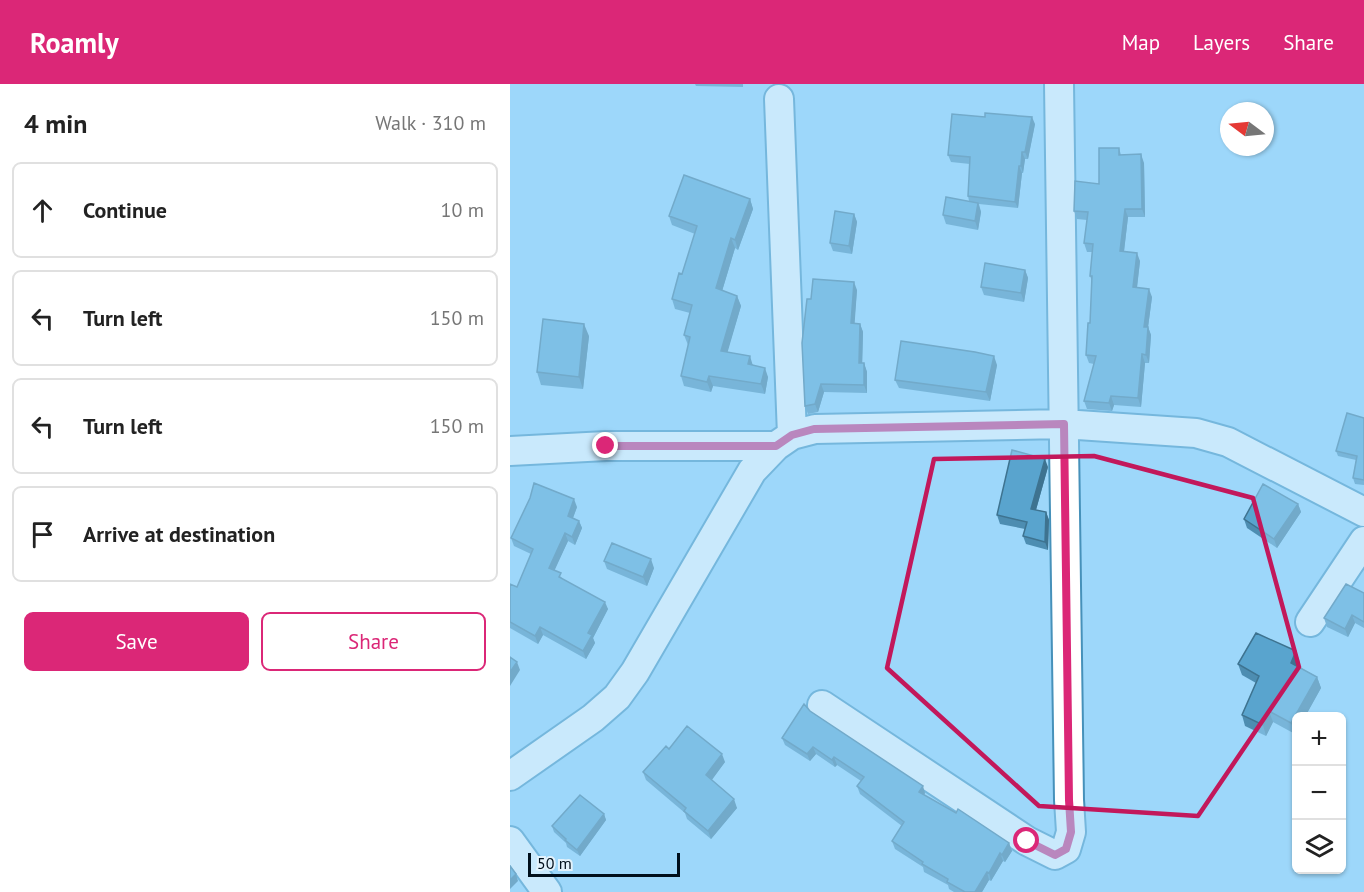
<!DOCTYPE html>
<meta charset="utf-8">
<style>
:root{--surface:#fff;--page:#f6f6f6;--text:#222;--muted:#767676;--line:#e0e0e0;--accent:#db2777}
body{margin:0;font-family:"PT Sans",sans-serif;background:var(--page);color:var(--text)}
.controls{position:absolute;right:18px;bottom:18px;display:grid;overflow:hidden;border-radius:9px;box-shadow:0 2px 4px #0004}
.controls button{width:54px;height:54px;display:grid;place-items:center;padding:0;border:0;border-bottom:2px solid var(--line);background:var(--surface);color:var(--text);font:30px sans-serif}
.compass{position:absolute;left:710px;top:18px;width:54px;height:54px;border-radius:50%;background:var(--surface);box-shadow:0 2px 4px #0004;rotate:286deg}
.scale{position:absolute;left:18px;bottom:15px;width:152px;box-sizing:border-box;padding-left:6px;border:3px solid #000f1b;border-top:0;font-size:16px;line-height:21px;white-space:nowrap;color:#000f1b;-webkit-text-stroke:4px #e3f2fb;paint-order:stroke}
.stop{position:absolute;width:18px;height:18px;margin:-14px;border:4px solid #db2777;border-radius:50%;background:#fff}
.stop.end{background:#db2777;border-color:#fff;box-shadow:0 2px 6px #0008}
.list{margin:0;padding:0;list-style:none}
h2{display:flex;justify-content:space-between;align-items:center;height:78px;margin:0;padding:0 24px;font-size:26px}
h2 small{font-size:20px;font-weight:400;color:var(--muted)}
.list li{display:grid;grid-template-columns:39px 1fr auto;gap:18px;align-items:center;box-sizing:border-box;height:96px;margin:0 12px 12px;padding:0 12px;border:2px solid var(--line);border-radius:9px}
.list b{display:block;font-size:22px;white-space:nowrap}
.list em{font-size:20px;font-style:normal;color:var(--muted)}
.actions{display:flex;gap:12px;padding:18px 24px}
.actions a{flex:1;padding:14px 0;border:2px solid var(--accent);border-radius:9px;text-align:center;font-size:21px;color:var(--accent)}
.actions .main{background:var(--accent);color:#fff}
.icon{flex:none;width:33px;height:33px;fill:none;stroke:currentColor;stroke-width:2;stroke-linecap:round;stroke-linejoin:round}
.map{position:relative;flex:none;width:854px;height:808px;overflow:hidden}
header{display:flex;align-items:center;gap:36px;box-sizing:border-box;height:84px;padding:0 30px;background:var(--accent);color:#fff}
header strong{font-size:28px}
nav{display:flex;gap:33px;margin-inline-start:auto;font-size:21px}
main{display:flex}
aside{flex:1;background:var(--surface)}
.map>svg:first-child{display:block}
.lines{fill:none;stroke-linecap:round;stroke-linejoin:round}
.minor-casing{stroke:#4691ba;stroke-width:32}
.minor{stroke:#fff;stroke-width:28}
.wall{fill:#4d8db1}
.shaded-wall{fill:#3e7390}
.building{fill:#59a4ce;stroke:#3e7390;stroke-width:1.5}
.route{stroke:#db2777;stroke-width:8}
.marked{fill:none;stroke:#c2185b;stroke-width:4.5;stroke-linejoin:round}
</style>
<header>
<strong>Roamly</strong>
<nav><a>Map</a><a>Layers</a><a>Share</a></nav>
</header>
<main>
<aside>
<h2>4 min<small>Walk · 310 m</small></h2>
<ul class="list">
<li><svg class="icon" aria-label="ahead" viewBox="0 0 24 24"><path d="M12 20V5M6 11l6-6 6 6"/></svg><div><b>Continue</b></div><em>10 m</em></li>
<li><svg class="icon" aria-label="left" viewBox="0 0 24 24"><path d="M17 20v-9H6M10 6l-5 5 5 5"/></svg><div><b>Turn left</b></div><em>150 m</em></li>
<li><svg class="icon" aria-label="left" viewBox="0 0 24 24"><path d="M17 20v-9H6M10 6l-5 5 5 5"/></svg><div><b>Turn left</b></div><em>150 m</em></li>
<li><svg class="icon" aria-label="arrive" viewBox="0 0 24 24"><path d="M6 21V4h12l-3 4 3 4H6"/></svg><div><b>Arrive at destination</b></div></li>
</ul>
<div class="actions"><a class="main">Save</a><a>Share</a></div>
</aside>
<div class="map">
<svg width="854" height="808" viewBox="0 0 854 808">
<rect width="100%" height="100%" fill="#9dd7fa"/>
<g class="lines">
<!-- minor casing -->
<g class="minor-casing">
<path id="minor" d="M269,15L282,351
M0,367L96,362H266
M800,538L854,457
M312,621L517,757L545,771L556,765L561,748L559,716L549,0
M0,692L83,634L107,613L125,588L242,387L266,362L282,351L305,345L553,340L686,349L718,358L854,428
M0,757L37,808"/>
</g>
<!-- minor -->
<use href="#minor" class="minor"/>
</g>
<!-- wall -->
<path class="wall" d="M185,0H233V3L186,2Z
M525,40L518,75H515L513,89H512L508,124L469,120L471,128L468,146L436,140L433,131L459,117L458,112L460,80L441,78L438,71Z
M609,64L611,71L634,79L635,133H618L614,168L630,177L627,204L642,213L638,243L641,251L639,279H635L631,323L604,321L602,327L577,325L574,317L584,280L579,279L576,271L580,239L582,197L580,192L583,168H577L574,159L577,136L567,135L564,127L589,100Z
M240,115L243,125L228,166L225,164L212,207L227,212L231,222L217,268L243,281L258,293L255,310L203,302L201,308L174,302L171,292L178,261L174,251L180,229L165,225L162,215L172,190L185,150L162,141L159,132Z
M344,130L347,138L342,170L323,167L320,159Z
M515,186L518,194L514,218L474,211L471,203Z
M347,206L344,240H350L353,248L352,279H354L357,288V309L314,308L308,328L298,330L295,322L301,215Z
M79,252L73,305L31,301L27,288Z
M487,281L480,317L389,304L385,296Z
M854,334V401L845,400L843,394L846,376L828,372L826,367Z
M538,383L526,426L536,428L539,436L538,466L516,460L513,452L515,445L490,440L487,431Z
M788,420L791,428L767,464L737,444L734,435Z
M67,423L63,434L69,437L72,444L65,461L58,457L44,486L53,495L98,525L83,554L85,559L76,575L33,551L28,560L0,544V500L7,503L21,470L4,462L1,454Z
M94,477L144,484L137,502L97,485Z
M854,509V544L845,539L838,553L817,543L814,534Z
M790,578L788,582L807,593L811,604L785,650L763,638L756,652L735,642L732,631L746,599L732,591L728,580Z
M300,627L415,709L414,711L499,759L502,767L495,778L493,777L481,797L479,796L472,808H444L439,805L438,801L414,788L413,783L385,765L382,757L392,742L350,710L347,702L351,697L327,681L325,683L306,670L300,677L275,661L272,654Z
M159,665L215,678L201,696L227,724L201,755L177,735L175,729L136,696L133,688Z
M94,730L96,736L70,772L57,763L56,759L44,748L42,742Z"/>
<!-- shaded-wall -->
<path class="shaded-wall" d="M522,33L525,40L518,75L515,68Z
M512,68L515,75L513,89L511,82Z
M631,70L634,79L635,133L632,125Z
M509,82L512,89L508,124L505,118Z
M240,115L243,125L228,166L225,156Z
M468,119L471,128L468,146L465,137Z
M615,125L618,133L613,175L610,167Z
M344,130L347,138L342,170L339,162Z
M221,154L225,164L210,214L206,204Z
M627,169L630,177L626,211L623,203Z
M515,186L518,194L514,218L511,209Z
M344,198L347,206L344,248L341,239Z
M639,205L642,213L637,251L634,243Z
M227,212L231,222L215,277L211,267Z
M74,240L79,252L73,305L69,293Z
M350,240L353,248L352,287L349,279Z
M638,243L641,251L639,279L636,271Z
M632,270L635,279L631,323L628,314Z
M240,272L243,282L238,280Z
M484,272L487,281L480,317L476,308Z
M354,279L357,288V309L354,301Z
M255,284L258,293L255,310L251,300Z
M199,292L203,302L201,308L197,298Z
M311,300L314,308L308,328L305,320Z
M601,312L604,321L602,327L599,319Z
M535,375L538,383L524,433L521,425Z
M64,415L67,423L61,439L58,432Z
M788,420L791,428L767,464L764,455Z
M536,428L539,436L538,466L535,458Z
M69,437L72,444L65,461L62,453Z
M55,449L58,457L42,492L39,484Z
M141,475L144,484L137,502L133,493Z
M95,518L98,525L83,554L85,559L76,575L73,567L78,549Z
M842,531L845,539L838,553L835,545Z
M30,543L33,551L28,560L25,552Z
M786,567L790,578L785,589L781,579Z
M7,578L10,586L0,602V588Z
M807,593L811,604L795,633H786V648L785,650L781,639Z
M759,627L763,638L756,652L753,641Z
M303,663L306,670L300,677L297,670Z
M212,670L215,678L199,700L196,691Z
M324,673L327,681L325,683L322,676Z
M413,702L415,709L411,715L409,708Z
M224,715L227,724L201,755L198,747Z
M94,730L96,736L70,772L67,766Z
M499,759L502,767L495,778L492,771Z
M490,769L493,777L481,797L479,789Z
M477,788L479,796L472,808H465Z
M6,790L8,797L0,805V796Z"/>
<!-- building -->
<path class="building" d="M475,29L522,33L515,68H512L511,82H509L505,118L458,112L460,73L438,71L442,30L475,33Z
M589,64H609V71L631,70L632,125H615L610,167L627,169L623,203L639,205L634,243H638L636,271L632,270L628,314L601,312L599,319L574,317L586,272L576,271L578,239H580L582,192H580L583,160L574,159L578,128L564,127L565,97L589,100Z
M174,91L240,115L225,156L221,154L206,204L227,212L211,267L240,272L238,280L255,284L251,300L199,292L197,298L171,292L180,253L174,251L182,221L162,215L169,189L172,190L187,142L159,132Z
M436,113L468,119L465,137L433,131Z
M325,127L344,130L339,162L320,159Z
M475,179L515,186L511,209L471,203Z
M303,195L344,198L341,239L350,240L349,279H354V301L311,300L305,320L295,322L292,259L297,215H301Z
M33,235L74,240L69,293L27,288Z
M391,257L465,268L484,272L476,308L385,296Z
M837,329L854,334V396L843,394L847,372L826,367Z
M502,366L535,375L521,425L536,428L535,458L513,452L517,438L487,431Z
M24,399L64,415L58,432L69,437L62,453L55,449L39,484L51,489L49,493L95,518L78,549L82,551L73,567L30,543L25,552L0,538V500L7,503L23,465L1,454L20,414Z
M753,400L788,420L764,455L734,435Z
M102,459L141,475L133,493L94,477Z
M836,500L854,509V538L842,531L835,545L814,534Z
M746,549L786,567L781,579L807,593L781,639L759,627L753,641L732,631L749,592L728,580Z
M0,573L7,578L0,588Z
M294,620L300,627L413,702L409,708L446,729L448,725L499,759L492,771L490,769L479,789L477,788L465,808H455L437,798L438,795L412,780L413,778L382,757L394,738L347,702L354,693L324,673L322,676L303,663L297,670L272,654Z
M177,642L212,670L196,691L224,715L198,747L174,727L176,724L133,688L156,662L159,665Z
M70,711L94,730L67,766L55,756L56,755L42,742Z
M0,782L6,790L0,796Z"/>
<g class="lines">
<!-- route -->
<path class="route" d="M96,362H266L282,351L304,345L554,340L559,716L561,748L556,765L545,771L517,757"/>
</g>
<!-- marked area -->
<path d="M0 0H854V808H0ZM584,372L743,414L789,583L688,732L529,722L377,584L424,375Z" fill="#9dd7fa" fill-opacity=".55" fill-rule="evenodd"/>
<path class="marked" d="M584,372L743,414L789,583L688,732L529,722L377,584L424,375Z"/>
</svg>
<div class="controls">
<button>+</button>
<button>−</button>
<button><svg class="icon" aria-label="layers" viewBox="0 0 24 24"><path d="M12 4l9 5-9 5-9-5zM3 14l9 5 9-5"/></svg></button>
</div>
<svg class="compass" viewBox="-18 -18 36 36"><path d="M0-13l5 13h-10z" fill="#e53935"/><path d="M0 13l5-13h-10z" fill="#767676"/></svg>
<div class="scale">50 m</div>
<div class="stop" style="left:517px;top:757px"></div>
<div class="stop end" style="left:96px;top:362px"></div>
</div>
</main>
